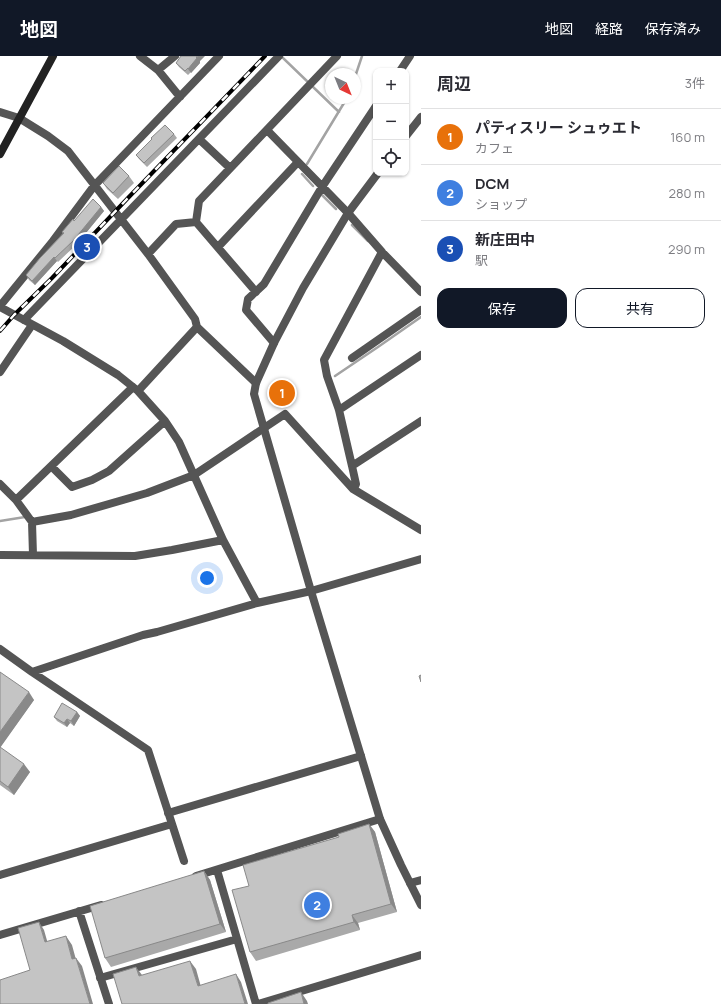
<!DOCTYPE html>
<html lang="ja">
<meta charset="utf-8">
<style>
:root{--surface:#fff;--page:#f7f7f7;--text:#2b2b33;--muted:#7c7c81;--line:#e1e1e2;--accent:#111827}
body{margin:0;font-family:Manrope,"Noto Sans JP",sans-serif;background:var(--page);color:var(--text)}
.controls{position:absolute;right:12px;top:12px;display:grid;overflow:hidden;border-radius:8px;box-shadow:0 1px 3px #0004}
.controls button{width:36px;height:36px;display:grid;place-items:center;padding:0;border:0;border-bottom:1px solid var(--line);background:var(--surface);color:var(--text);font:20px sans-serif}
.compass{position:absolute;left:325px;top:12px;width:36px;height:36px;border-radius:50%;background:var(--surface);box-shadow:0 1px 3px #0004;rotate:137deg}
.you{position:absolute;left:207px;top:522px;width:14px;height:14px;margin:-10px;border:3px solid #fff;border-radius:50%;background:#1a73e8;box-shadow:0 0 0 6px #1a73e833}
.badge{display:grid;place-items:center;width:26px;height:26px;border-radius:50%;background:var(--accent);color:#fff;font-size:13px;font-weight:700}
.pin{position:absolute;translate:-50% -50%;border:2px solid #fff;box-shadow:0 1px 4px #0006}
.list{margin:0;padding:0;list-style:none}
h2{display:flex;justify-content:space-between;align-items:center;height:52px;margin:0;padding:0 16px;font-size:17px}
h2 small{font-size:13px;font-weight:400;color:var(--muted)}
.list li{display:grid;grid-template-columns:26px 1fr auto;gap:12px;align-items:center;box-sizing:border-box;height:56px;padding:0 16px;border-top:1px solid var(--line)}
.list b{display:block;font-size:15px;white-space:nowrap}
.list p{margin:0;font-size:13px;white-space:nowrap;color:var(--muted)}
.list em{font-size:13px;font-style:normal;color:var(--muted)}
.actions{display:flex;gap:8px;padding:12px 16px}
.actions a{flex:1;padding:9px 0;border:1px solid var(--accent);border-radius:12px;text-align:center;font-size:14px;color:var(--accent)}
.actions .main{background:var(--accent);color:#fff}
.icon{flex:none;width:22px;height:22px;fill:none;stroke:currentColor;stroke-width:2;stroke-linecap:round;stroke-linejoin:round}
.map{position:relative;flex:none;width:421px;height:948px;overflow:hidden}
header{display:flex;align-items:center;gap:24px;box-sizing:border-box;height:56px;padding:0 20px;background:var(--accent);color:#fff}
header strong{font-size:19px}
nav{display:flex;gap:22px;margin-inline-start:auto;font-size:14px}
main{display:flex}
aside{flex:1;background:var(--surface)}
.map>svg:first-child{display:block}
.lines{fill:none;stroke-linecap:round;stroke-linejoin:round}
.stream{stroke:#a3a3a3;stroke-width:2.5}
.minor{stroke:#555;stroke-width:8}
.tertiary{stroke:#555;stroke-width:8}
.secondary{stroke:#222;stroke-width:8}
.rail-casing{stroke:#000;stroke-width:4}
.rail{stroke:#fff;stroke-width:2.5;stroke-dasharray:8;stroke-linecap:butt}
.wall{fill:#a9a9a9}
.shaded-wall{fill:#898989}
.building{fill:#c4c4c4;stroke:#898989}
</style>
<header>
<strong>地図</strong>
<nav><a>地図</a><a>経路</a><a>保存済み</a></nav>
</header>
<main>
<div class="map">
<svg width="421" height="948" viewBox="0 0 421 948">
<rect width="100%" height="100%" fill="#fff"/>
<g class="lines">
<!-- stream -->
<path class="stream" d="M281,0L339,56
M355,21L362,0
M307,108L347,42
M302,118L313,130
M322,139L336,153
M352,169L368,185
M335,320L378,291L421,261
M0,465L25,461"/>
<!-- minor -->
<path class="minor" d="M140,0L158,14L180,41
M158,14L175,0
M400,15L410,0
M0,56L19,62L48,80L68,95L148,198L195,263L197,271L256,327
M267,74L348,157L382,196L421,236
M199,83L230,112
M218,191L298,106
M382,196L324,304L327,320L339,354L352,410L421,365
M148,198L176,168L196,166
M256,236L196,166L199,145L337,0
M0,250L53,185L94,130L219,0
M0,251L63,285L118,319L138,335L165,365L179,386L223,484L257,547
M24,264L279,0
M274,287L246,254L248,243L264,228L322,131L376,50
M352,302L421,254
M0,316L32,269
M138,335L197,271
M339,354L421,299
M51,410L72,431L92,424L109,415L165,365
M352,410L356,428L354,433
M0,428L16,444L32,466L33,499
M16,444L133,331
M32,466L71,459L147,437L194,419L285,358L353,433L421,474
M0,499L135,500L172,494L223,484
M0,593L32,616L143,579L157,576L257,547L311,535L421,503
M32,616L148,694L184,805
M168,757L361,700
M217,814L256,948
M0,819L172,768
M196,820L380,763
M410,827L421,824
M79,855L109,948
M0,879L101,849
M100,922L237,883
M258,948L421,899"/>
<!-- tertiary -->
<path class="tertiary" d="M406,80L421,61
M378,117L348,157L303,232L274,287L256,327L254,338L311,535L380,763L401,809L421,849"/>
<!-- secondary -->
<path class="secondary" d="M0,98L53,0"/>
<!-- rail casing -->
<g class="rail-casing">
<path id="rail" d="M0,275L14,259L52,222L127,143L265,0"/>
</g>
<!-- rail -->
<use href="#rail" class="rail"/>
</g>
<!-- wall -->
<path class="wall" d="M200,5V7L191,17V16L188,19L179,11L176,7Z
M174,78L177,82L147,111L139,103L136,99Z
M129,120L134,127L118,143L107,133L103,127Z
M101,151L104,155L76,189L58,206L57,205L35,229L29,224L26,219L63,177L62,176L74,165Z
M0,616L34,644L0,691L30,716L14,739L0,729Z
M77,656L80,660L74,670L70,667L67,671L57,665L54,661Z
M369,768L375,776L397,856L358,867L360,874L256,905L250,896L249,830L339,781Z
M204,815L210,824L226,876L111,911L105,902Z"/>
<!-- shaded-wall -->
<path class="shaded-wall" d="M198,0H205L200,5V7L191,17L188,13Z
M101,151L104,155L76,189L73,185Z
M54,201L57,205L35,229L32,225Z
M29,636L34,644L0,692V676Z
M77,656L80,660L74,670L71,665Z
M67,663L70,667L67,671L64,667Z
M24,708L30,716L14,739L8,731Z
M369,768L375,776L397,856L391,848Z
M204,815L210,824L226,876L220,868Z
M352,859L358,867L360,874L354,866Z
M39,866L44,874L50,895L45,886Z
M66,880L72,889L78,911L72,903Z
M76,902L82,910L93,948H90Z
M190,905L196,913L203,938L198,930Z
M136,911L142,919L139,920Z
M236,918L241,926L248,948H245Z
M301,936L307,945L308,948H304Z"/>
<!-- building -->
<path class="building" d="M181,0H198L196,1L197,2L188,13V12L185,15L176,7Z
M165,69L174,78L144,107L136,99L152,83L151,82Z
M119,110L129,120L113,137L103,127Z
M93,143L101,151L73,185L55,202L54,201L32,225L26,219L40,202L64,177L62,176L73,163L74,165Z
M0,616L29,636L0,676Z
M421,619V626L419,620Z
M62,647L77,656L71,665L67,663L64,667L54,661Z
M0,691L24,708L8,731L0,725Z
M369,768L391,848L352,859L354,866L250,896L232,834L249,830L243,809L339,781L338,778Z
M204,815L220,868L105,902L90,850Z
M39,866L45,886L66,880L72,903L76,902L90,948H0V924L30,914L18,872Z
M190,905L198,930L236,918L245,948H122L113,918L136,911L139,920Z
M301,936L304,948H268V947Z"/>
</svg>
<div class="controls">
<button>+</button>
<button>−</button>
<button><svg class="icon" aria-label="locate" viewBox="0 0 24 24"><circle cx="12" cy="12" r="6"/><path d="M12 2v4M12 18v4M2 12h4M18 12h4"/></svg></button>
</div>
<svg class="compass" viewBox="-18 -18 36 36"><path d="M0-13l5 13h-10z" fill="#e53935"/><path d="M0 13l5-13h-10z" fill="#7c7c81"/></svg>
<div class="you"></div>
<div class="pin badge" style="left:282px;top:337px;background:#e8710a">1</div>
<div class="pin badge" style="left:317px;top:849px;background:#3f7fe0">2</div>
<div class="pin badge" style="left:87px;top:191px;background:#1a4fb4">3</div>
</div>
<aside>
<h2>周辺<small>3件</small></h2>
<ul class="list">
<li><span class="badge" style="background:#e8710a">1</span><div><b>パティスリー シュゥエト</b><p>カフェ</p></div><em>160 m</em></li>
<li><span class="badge" style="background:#3f7fe0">2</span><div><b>DCM</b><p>ショップ</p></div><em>280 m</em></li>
<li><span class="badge" style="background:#1a4fb4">3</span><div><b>新庄田中</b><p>駅</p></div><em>290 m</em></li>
</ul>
<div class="actions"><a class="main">保存</a><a>共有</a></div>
</aside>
</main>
